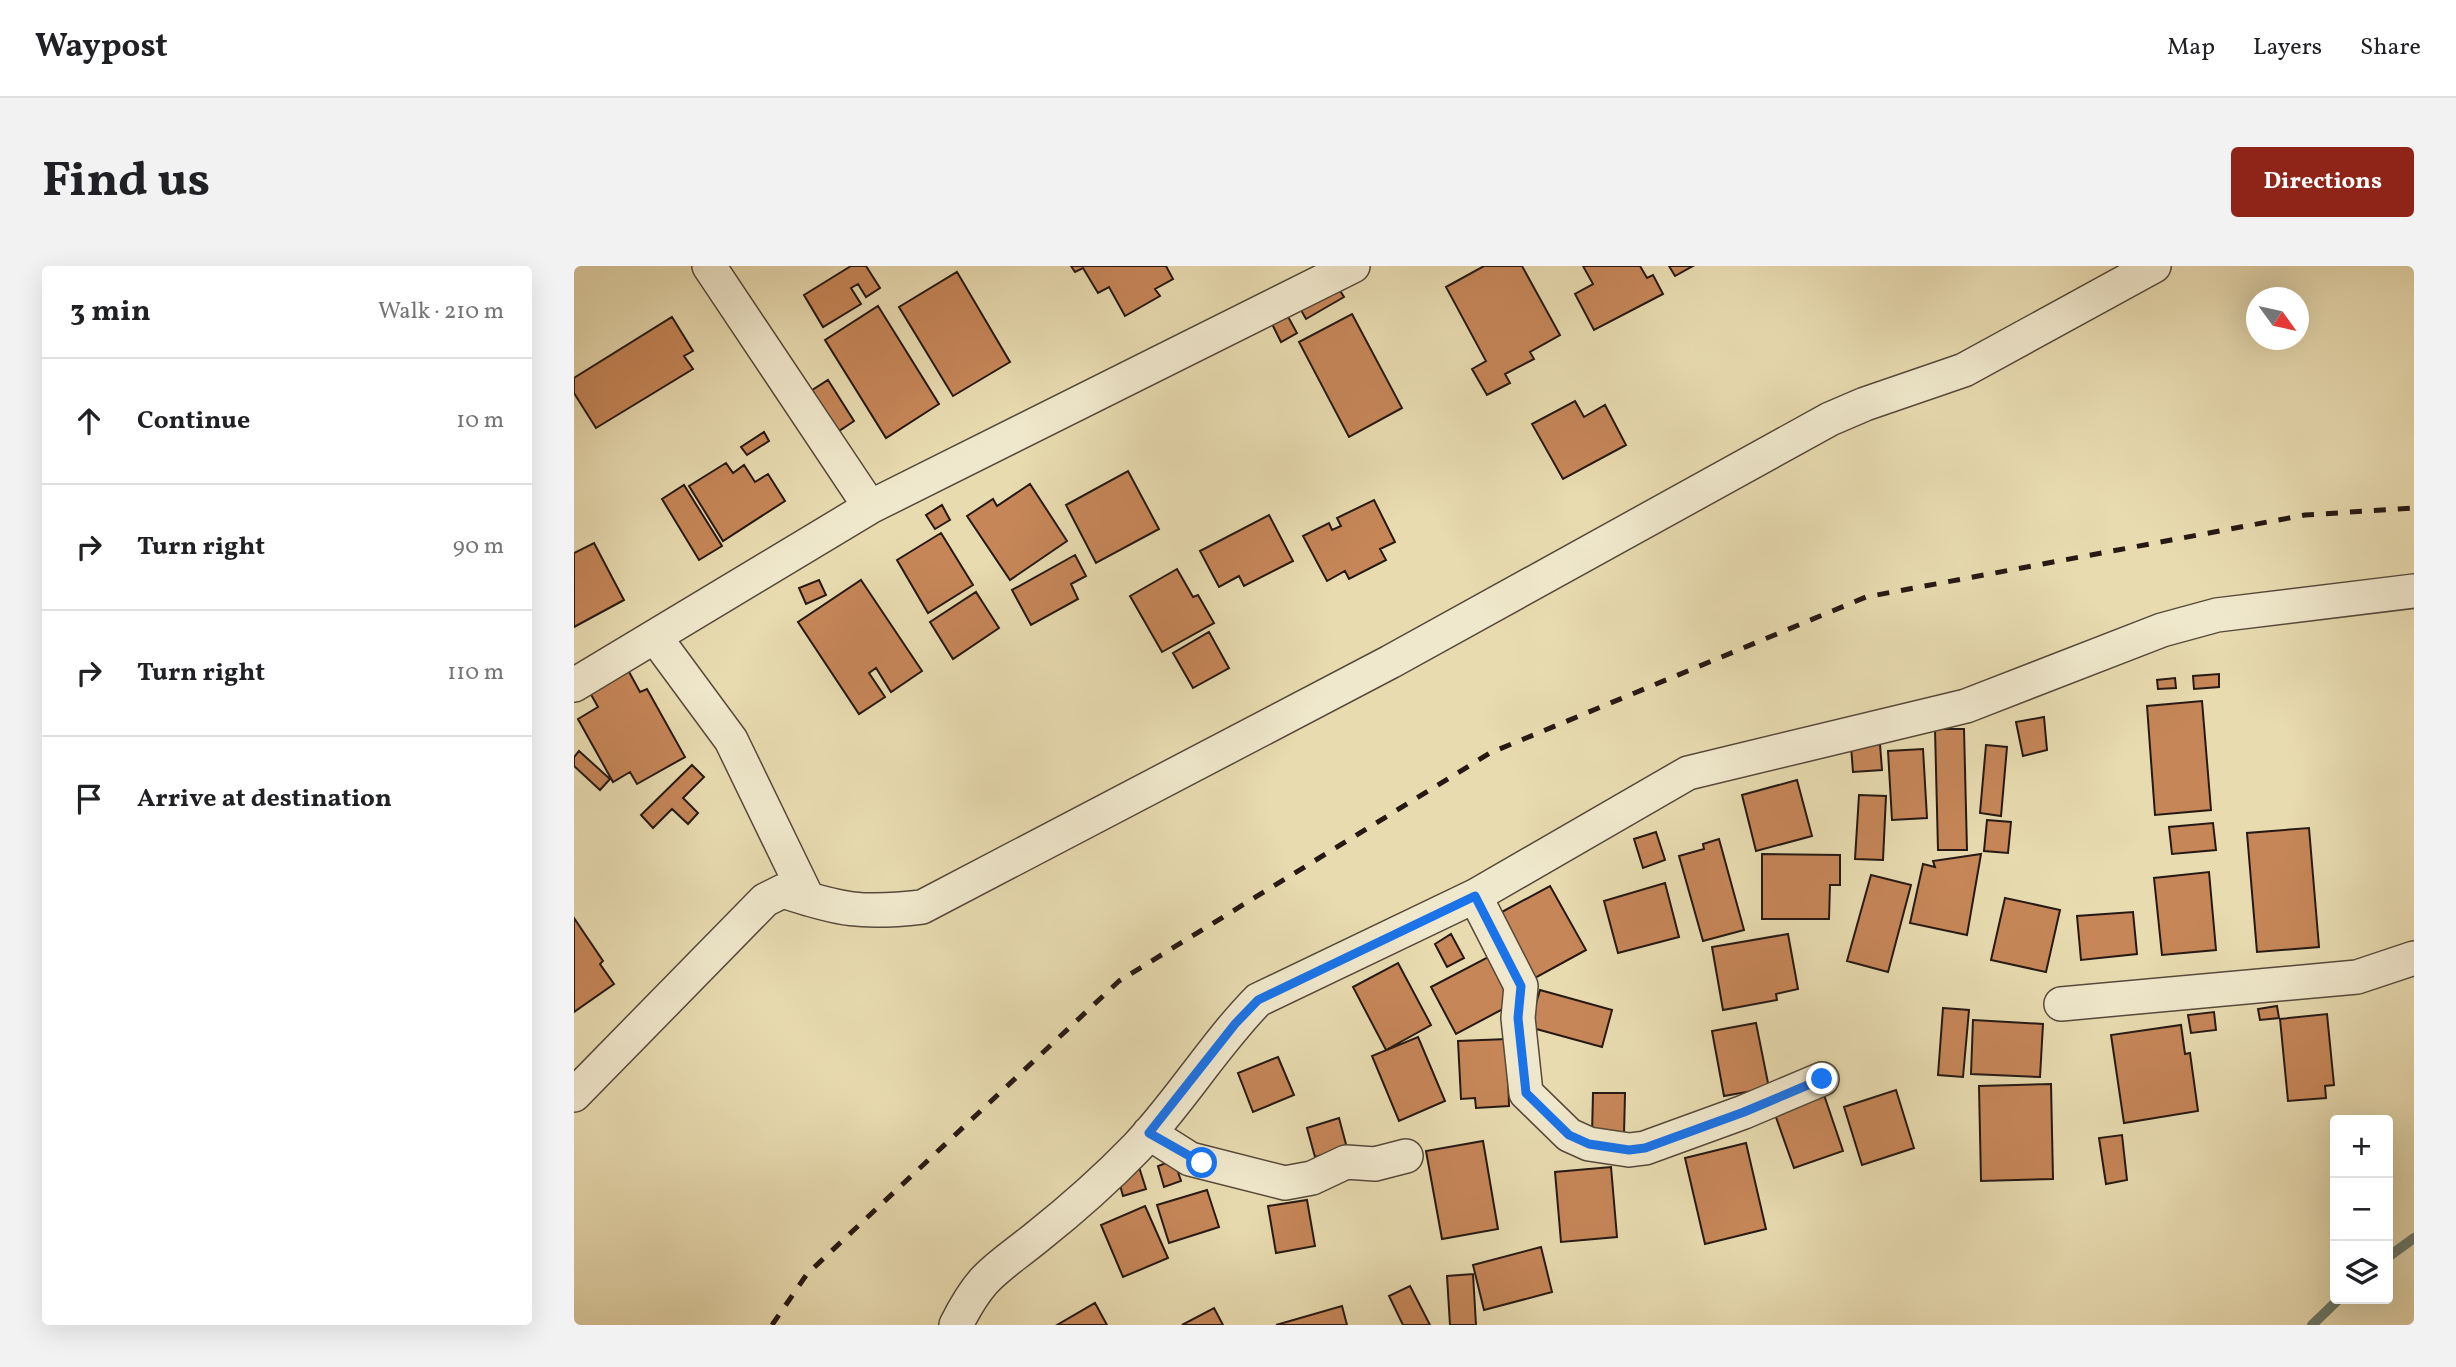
<!DOCTYPE html>
<meta charset="utf-8">
<style>
:root{--surface:#fff;--page:#f2f2f2;--text:#202124;--muted:#757577;--line:#e0e0e0;--accent:#8f2418}
body{margin:0;font-family:Vollkorn,serif;background:var(--page);color:var(--text)}
.controls{position:absolute;right:21px;bottom:21px;display:grid;overflow:hidden;border-radius:7px;box-shadow:0 7px 28px #0002}
.controls button{width:63px;height:63px;display:grid;place-items:center;padding:0;border:0;border-bottom:2px solid var(--line);background:var(--surface);color:var(--text);font:35px sans-serif}
.compass{position:absolute;left:1672px;top:21px;width:63px;height:63px;border-radius:50%;background:var(--surface);box-shadow:0 7px 28px #0002;rotate:123deg}
.stop{position:absolute;width:21px;height:21px;margin:-16px;border:5px solid #1a73e8;border-radius:50%;background:#fff}
.stop.end{background:#1a73e8;border-color:#fff;box-shadow:0 2px 7px #0008}
.list{margin:0;padding:0;list-style:none}
h2{display:flex;justify-content:space-between;align-items:center;height:91px;margin:0;padding:0 28px;font-size:30px}
h2 small{font-size:23px;font-weight:400;color:var(--muted)}
.list li{display:grid;grid-template-columns:46px 1fr auto;gap:21px;align-items:center;box-sizing:border-box;height:126px;padding:0 28px;border-top:2px solid var(--line)}
.list b{display:block;font-size:26px;white-space:nowrap}
.list em{font-size:23px;font-style:normal;color:var(--muted)}
.icon{flex:none;width:38px;height:38px;fill:none;stroke:currentColor;stroke-width:2;stroke-linecap:round;stroke-linejoin:round}
.map{position:relative;flex:none;width:1840px;height:1059px;overflow:hidden;border-radius:7px}
header{display:flex;align-items:center;gap:42px;box-sizing:border-box;height:98px;padding:0 35px;background:var(--surface);border-bottom:2px solid var(--line)}
header strong{font-size:33px}
nav{display:flex;gap:38px;margin-inline-start:auto;font-size:24px}
.intro{display:flex;align-items:center;justify-content:space-between;box-sizing:border-box;height:168px;padding:0 42px}
h1{margin:0;font-size:49px}
.button{padding:18px 32px;border-radius:7px;background:var(--accent);color:#fff;font-size:24px;font-weight:700}
main{display:flex;gap:42px;padding:0 42px}
aside{flex:1;background:var(--surface);border-radius:7px;box-shadow:0 7px 28px #0002}
.map>svg:first-child{display:block}
.lines{fill:none;stroke-linecap:round;stroke-linejoin:round}
.stream{stroke:#6a7a6d;stroke-width:10}
.building{fill:#c68658;stroke:#261914;stroke-width:2}
.street-casing{stroke:#564a3b;stroke-width:36}
.street{stroke:#f0e8cc;stroke-width:33}
.rail{stroke:#261914;stroke-width:5;stroke-dasharray:12 12;stroke-linecap:butt}
.route{stroke:#1a73e8;stroke-width:9}
</style>
<header>
<strong>Waypost</strong>
<nav><a>Map</a><a>Layers</a><a>Share</a></nav>
</header>
<div class="intro"><h1>Find us</h1><a class="button">Directions</a></div>
<main>
<aside>
<h2>3 min<small>Walk · 210 m</small></h2>
<ul class="list">
<li><svg class="icon" aria-label="ahead" viewBox="0 0 24 24"><path d="M12 20V5M6 11l6-6 6 6"/></svg><div><b>Continue</b></div><em>10 m</em></li>
<li><svg class="icon" aria-label="right" viewBox="0 0 24 24"><path d="M7 20v-9h11M14 6l5 5-5 5"/></svg><div><b>Turn right</b></div><em>90 m</em></li>
<li><svg class="icon" aria-label="right" viewBox="0 0 24 24"><path d="M7 20v-9h11M14 6l5 5-5 5"/></svg><div><b>Turn right</b></div><em>110 m</em></li>
<li><svg class="icon" aria-label="arrive" viewBox="0 0 24 24"><path d="M6 21V4h12l-3 4 3 4H6"/></svg><div><b>Arrive at destination</b></div></li>
</ul>
</aside>
<div class="map">
<svg width="1840" height="1059" viewBox="0 0 1840 1059">
<rect width="100%" height="100%" fill="#e8dbb0"/>
<filter id="stains"><feTurbulence type="fractalNoise" baseFrequency=".00286" numOctaves="4"/><feColorMatrix values="0 0 0 0 .2 0 0 0 0 .09 0 0 0 0 .02 0 0 0 .5 -.17"/></filter>
<radialGradient id="worn" r=".72"><stop offset=".6" stop-color="#630" stop-opacity="0"/><stop offset="1" stop-color="#630" stop-opacity=".3"/></radialGradient>
<g class="lines">
<!-- stream -->
<path class="stream" d="M1814,991L1840,972
M1738,1059L1765,1033"/>
</g>
<!-- building -->
<path class="building" d="M277,0H292L306,22L292,31L284,18L277,22L287,38L249,61L230,29Z
M497,0H592L599,13L581,23L586,30L551,50L535,21L524,27L509,2L501,6Z
M910,0H948L986,69L956,86L960,93L931,108L936,117L913,129L898,103L912,95L872,21Z
M1009,0H1066L1073,12L1079,9L1089,28L1020,64L1001,28L1019,18Z
M1095,0H1119L1101,10Z
M383,6L436,96L379,130L325,41Z
M760,15L770,31L732,53L723,37Z
M304,40L365,138L312,172L251,74Z
M712,47L723,67L707,76L697,56Z
M778,48L828,142L775,171L725,76Z
M98,51L119,85L110,90L119,103L22,162L0,127V112Z
M254,114L280,155L262,167L235,126Z
M1001,135L1010,151L1031,139L1052,179L989,213L958,158Z
M190,166L195,175L173,189L167,181Z
M152,197L159,207L170,199L181,216L194,208L211,235L149,275L115,220Z
M554,205L585,263L522,297L492,239Z
M456,218L493,275L436,314L393,250L419,233L423,240Z
M110,219L148,280L125,294L88,233Z
M800,234L821,276L806,283L812,294L775,313L771,305L753,315L729,270L755,257L758,264L767,260L763,252Z
M368,239L376,254L361,263L352,249Z
M695,249L719,295L670,320L665,310L645,321L626,285Z
M367,267L399,319L354,347L323,294Z
M20,277L50,334L0,361V287Z
M501,289L512,310L497,318L504,333L457,359L438,324Z
M603,303L619,331L624,329L640,357L588,386L556,330Z
M245,314L252,329L232,338L225,322Z
M287,314L348,405L317,426L302,402L295,407L311,431L285,448L224,356Z
M402,326L425,362L379,393L356,356Z
M635,366L655,402L619,422L599,387Z
M54,404L66,426L73,423L111,491L63,518L56,506L39,516L4,453L24,441L15,425Z
M1645,408V421L1620,423L1619,410Z
M1601,412L1602,422L1584,423L1583,414Z
M1628,435L1637,544L1581,549L1573,440Z
M1470,451L1473,484L1449,490L1442,456Z
M1361,463H1390L1393,584H1364Z
M1306,478L1308,504L1279,506L1277,480Z
M1412,479L1433,481L1427,550L1406,547Z
M1349,483L1353,552L1318,554L1314,485Z
M5,485L36,513L26,524L0,500V491Z
M118,499L130,511L109,532L124,547L114,558L98,543L79,562L67,549Z
M1223,514L1238,570L1182,585L1168,529Z
M1285,529L1312,530L1309,594L1281,593Z
M1413,554L1437,556L1434,587L1410,585Z
M1639,557L1642,584L1598,588L1595,561Z
M1735,562L1745,681L1683,686L1673,567Z
M1082,566L1091,594L1069,602L1060,573Z
M1145,573L1170,664L1129,675L1105,590L1130,583L1129,578Z
M1188,588L1266,589V619H1256L1255,653H1188Z
M1407,588L1393,669L1336,657L1349,598L1361,601L1359,595Z
M1635,606L1642,684L1588,689L1580,612Z
M1297,609L1337,619L1314,706L1273,695Z
M1091,617L1105,671L1044,687L1030,635Z
M976,620L1012,684L961,712L926,647Z
M1431,632L1486,644L1472,706L1417,694Z
M1559,646L1563,688L1507,694L1503,650Z
M0,652L29,695L26,698L40,718L0,746Z
M877,668L890,692L873,701L861,678Z
M1214,668L1224,723L1202,728L1203,734L1149,744L1138,681Z
M918,689L942,736L882,768L857,721Z
M824,697L857,759L812,784L779,721Z
M966,724L1038,744L1028,781L955,761Z
M1703,740L1705,752L1686,754L1684,743Z
M1369,742L1395,744L1389,811L1364,809Z
M1640,746L1642,764L1617,767L1614,749Z
M1753,748L1760,819L1751,820L1752,832L1714,835L1706,753Z
M1399,754L1469,758L1466,811L1397,808Z
M1182,757L1195,822L1150,830L1138,765Z
M1607,759L1611,788L1616,787L1624,845L1550,857L1537,769Z
M844,771L871,835L825,855L798,790Z
M933,773L935,840L902,842L901,832L887,833L884,775Z
M704,791L720,829L679,846L664,807Z
M1477,818L1479,913L1407,915L1405,820Z
M1248,823L1269,885L1220,902L1198,840Z
M1322,824L1340,882L1288,899L1270,841Z
M1019,827H1051L1050,869H1018Z
M765,852L773,882L741,891L733,862Z
M1548,869L1553,914L1532,918L1525,872Z
M909,875L924,963L868,973L852,885Z
M1172,877L1192,963L1131,978L1111,892Z
M600,894L607,915L590,921L584,900Z
M565,901L572,923L549,930L543,908Z
M1037,901L1043,971L987,976L981,906Z
M633,924L645,961L595,977L583,939Z
M733,934L741,980L702,987L694,940Z
M571,940L594,992L549,1011L527,959Z
M967,981L978,1026L910,1044L899,999Z
M899,1008L902,1059H876L873,1010Z
M836,1020L856,1059H829L815,1030Z
M521,1037L533,1059H483Z
M768,1040L773,1059H702Z
M640,1042L649,1059H608Z"/>
<g class="lines">
<!-- street casing -->
<g class="street-casing">
<path id="street" d="M135,0L296,241
M81,371L157,474L234,633
M0,419L296,241L779,0
M901,630L947,720L944,752L952,827L995,869L1015,878L1055,884L1071,882L1170,846L1248,813
M1487,738L1783,711L1840,692
M0,829L191,634L209,625C266,644 288,648 348,641L816,396L1256,153L1291,138L1390,104L1580,0
M575,867L616,893L711,917L738,912L772,896L801,898L832,890
M382,1059C408,1007 421,1005 463,971C497,944 532,913 562,882C606,836 639,780 684,734L901,630L1114,507L1392,440L1588,364L1643,349L1840,325"/>
</g>
<!-- street -->
<use href="#street" class="street"/>
<!-- rail -->
<path class="rail" d="M198,1059L233,1008L545,715L916,487L1292,331L1731,249L1840,242"/>
</g>
<g class="lines">
<!-- route -->
<path class="route" d="M628,897L575,867L661,758L684,734L901,630L947,720L944,752L952,827L995,869L1015,878L1055,884L1071,882L1170,846L1248,813"/>
</g>
<rect width="100%" height="100%" filter="url(#stains)"/>
<rect width="100%" height="100%" fill="url(#worn)"/>
</svg>
<div class="controls">
<button>+</button>
<button>−</button>
<button><svg class="icon" aria-label="layers" viewBox="0 0 24 24"><path d="M12 4l9 5-9 5-9-5zM3 14l9 5 9-5"/></svg></button>
</div>
<svg class="compass" viewBox="-18 -18 36 36"><path d="M0-13l5 13h-10z" fill="#e53935"/><path d="M0 13l5-13h-10z" fill="#757577"/></svg>
<div class="stop" style="left:628px;top:897px"></div>
<div class="stop end" style="left:1248px;top:813px"></div>
</div>
</main>
